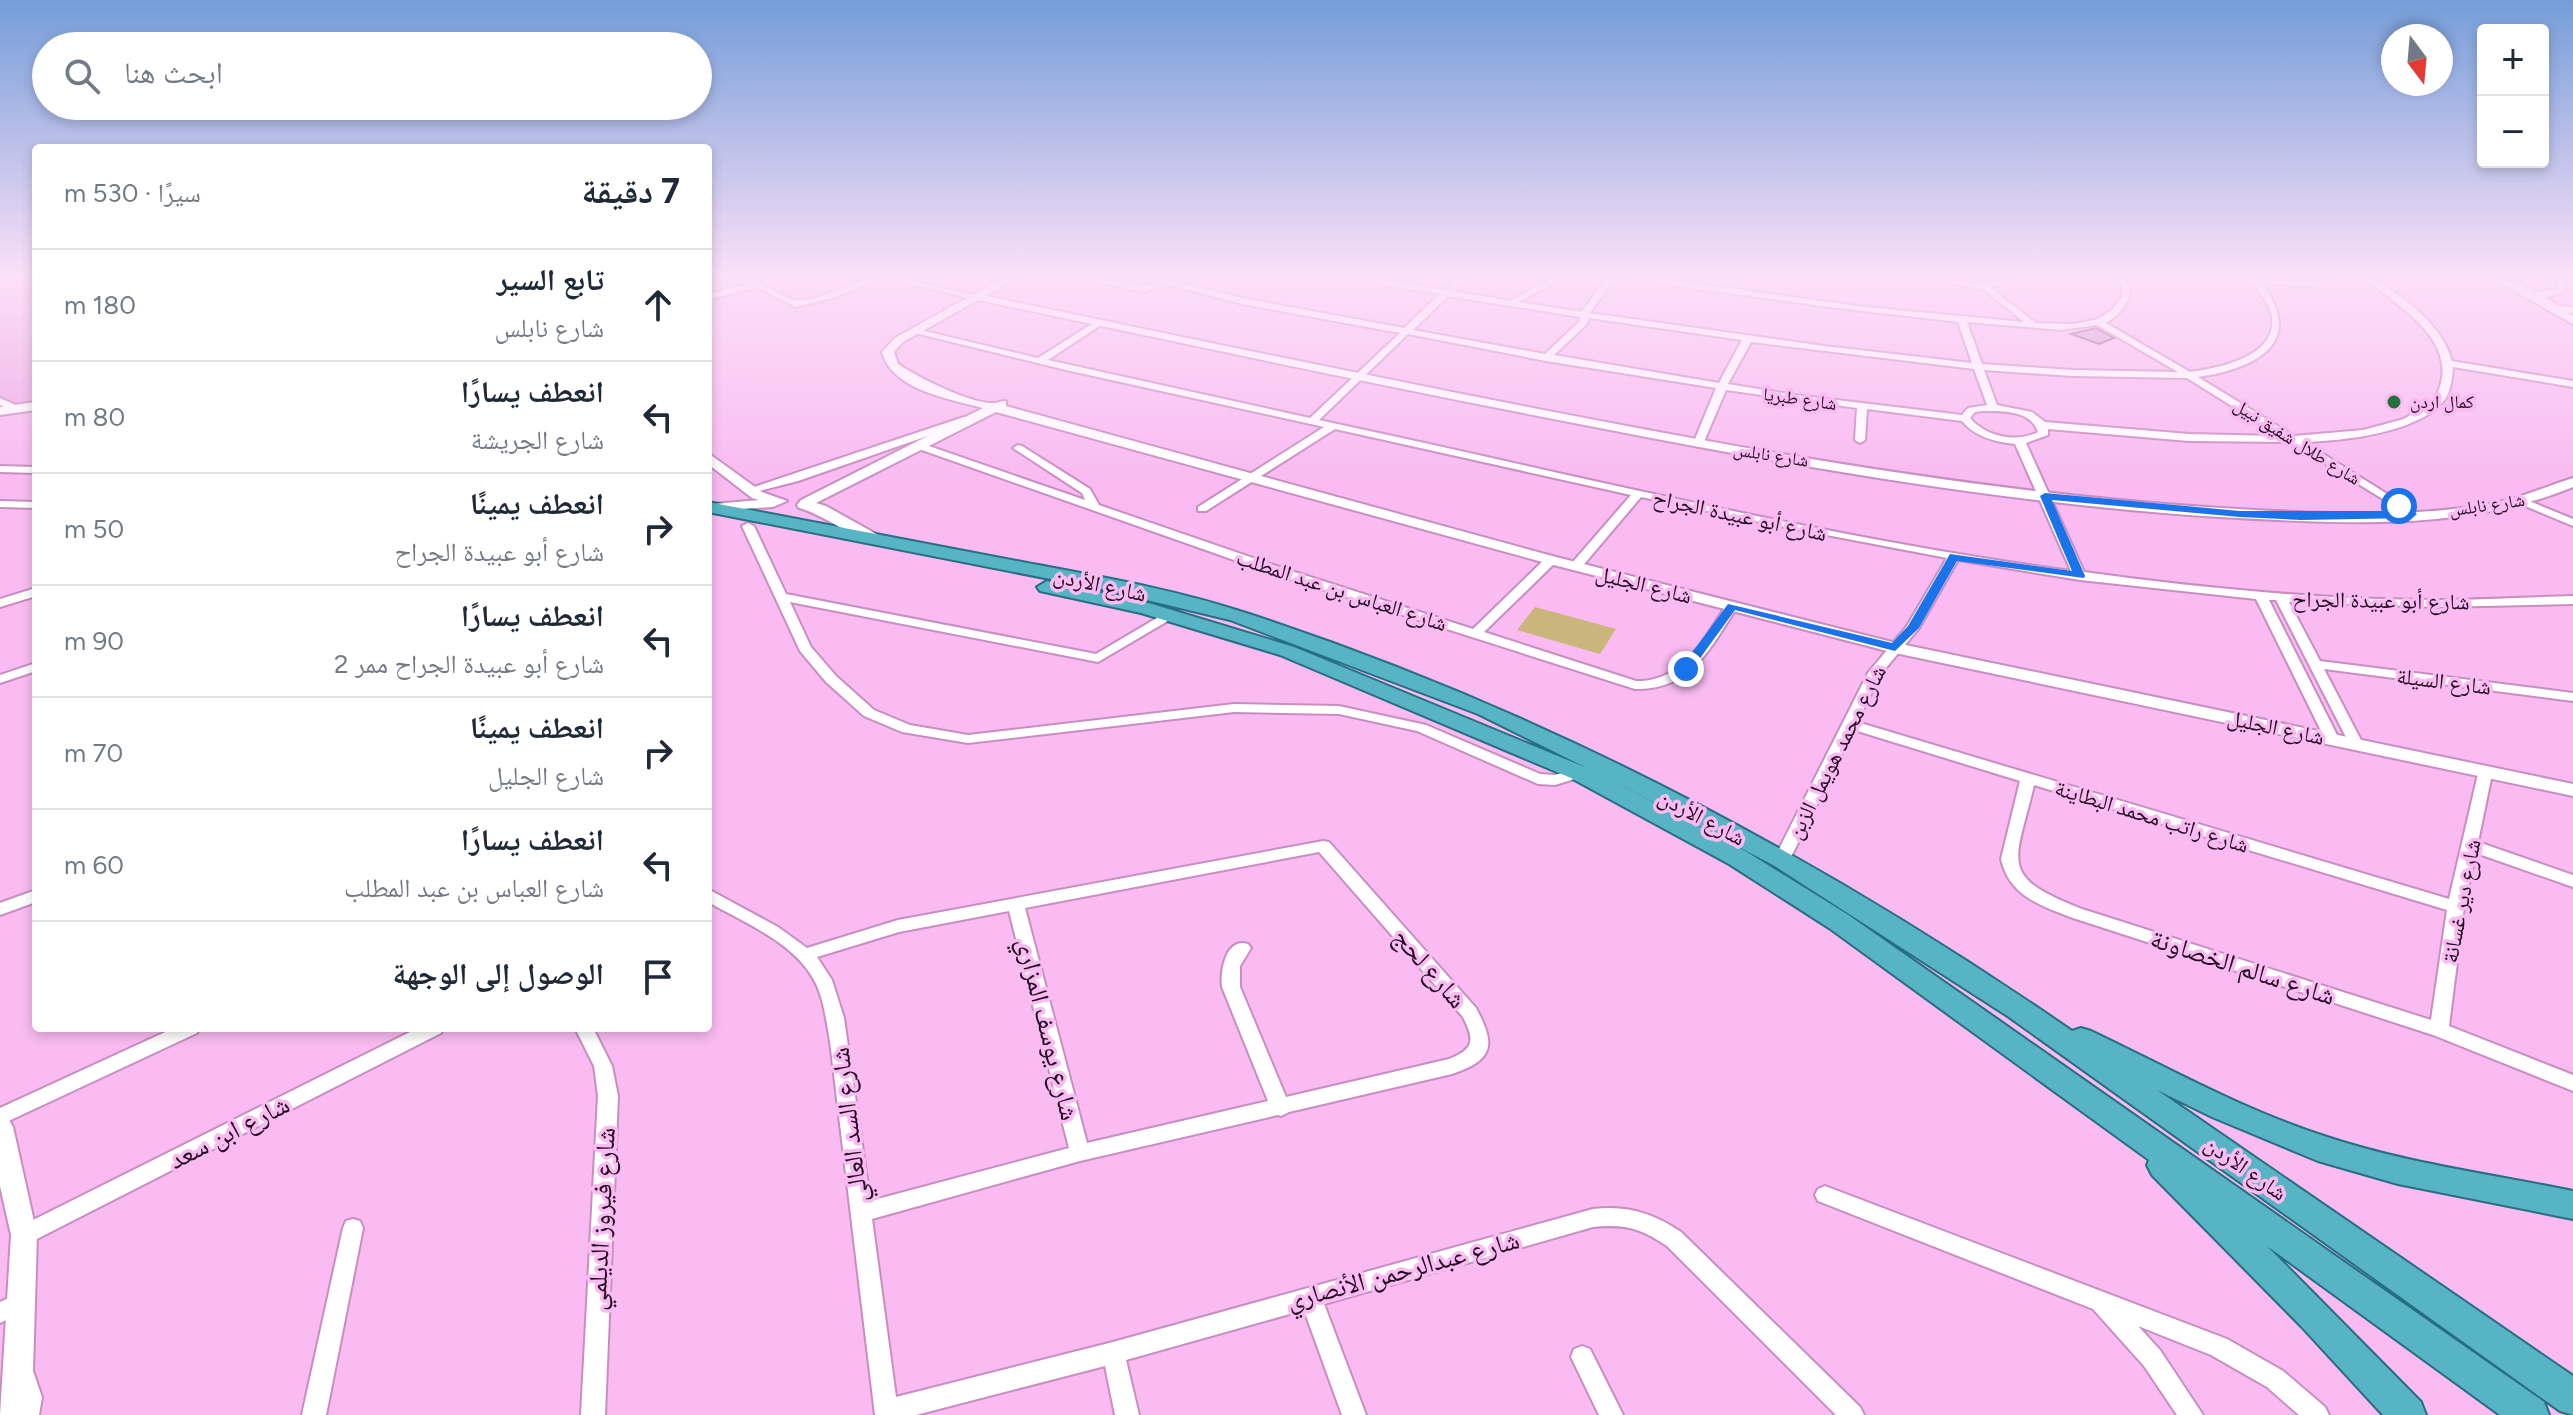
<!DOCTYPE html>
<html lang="ar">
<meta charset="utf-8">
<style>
:root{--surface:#fff;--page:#f6f6f7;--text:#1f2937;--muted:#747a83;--line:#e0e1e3}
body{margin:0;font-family:Figtree,"Noto Naskh Arabic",sans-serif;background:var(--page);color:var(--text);direction:rtl}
.controls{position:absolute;right:24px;top:24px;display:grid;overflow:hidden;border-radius:8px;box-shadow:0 4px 12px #0003}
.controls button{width:72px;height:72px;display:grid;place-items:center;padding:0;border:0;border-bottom:2px solid var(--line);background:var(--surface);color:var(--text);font:40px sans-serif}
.compass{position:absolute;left:2381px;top:24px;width:72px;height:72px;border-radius:50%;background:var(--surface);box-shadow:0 4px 12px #0003;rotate:164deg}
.stop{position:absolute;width:24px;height:24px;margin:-18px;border:6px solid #1a73e8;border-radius:50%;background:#fff}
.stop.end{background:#1a73e8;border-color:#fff;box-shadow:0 2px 8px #0008}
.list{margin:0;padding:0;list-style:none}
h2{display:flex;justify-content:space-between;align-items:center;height:104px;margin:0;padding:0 32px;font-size:34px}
h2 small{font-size:26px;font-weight:400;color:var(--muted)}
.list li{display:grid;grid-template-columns:52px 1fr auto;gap:24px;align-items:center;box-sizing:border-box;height:112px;padding:0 32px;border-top:2px solid var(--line)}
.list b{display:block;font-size:30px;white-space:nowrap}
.list p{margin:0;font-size:26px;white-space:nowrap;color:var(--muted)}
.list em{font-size:26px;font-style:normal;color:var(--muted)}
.icon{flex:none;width:44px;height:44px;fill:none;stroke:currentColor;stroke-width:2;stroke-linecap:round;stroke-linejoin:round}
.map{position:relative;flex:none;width:2573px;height:1415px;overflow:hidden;direction:ltr}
.search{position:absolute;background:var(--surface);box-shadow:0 4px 12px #0003;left:32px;top:32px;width:680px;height:88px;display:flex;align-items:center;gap:20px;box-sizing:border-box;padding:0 28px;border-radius:44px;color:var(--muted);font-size:30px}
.panel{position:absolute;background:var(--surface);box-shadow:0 4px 12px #0003;left:32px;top:144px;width:680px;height:888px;border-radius:8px;direction:rtl}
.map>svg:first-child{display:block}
.built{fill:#edabe4}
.green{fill:#cab57b}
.building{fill:#d296ca;stroke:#865080;stroke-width:2}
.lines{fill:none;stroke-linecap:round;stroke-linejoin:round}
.minor-casing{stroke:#c88dc1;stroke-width:4}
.tertiary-casing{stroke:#c88dc1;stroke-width:4}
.trunk-casing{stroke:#286e82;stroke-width:4}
.minor{fill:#fff;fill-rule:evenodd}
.tertiary{fill:#fff;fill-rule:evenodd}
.trunk{fill:#56b4c4;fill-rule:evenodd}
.route{fill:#1a73e8}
.poi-dot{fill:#26703e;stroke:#f9bbf1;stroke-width:3}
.labels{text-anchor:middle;stroke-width:7;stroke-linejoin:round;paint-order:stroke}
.far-street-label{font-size:18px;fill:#220c20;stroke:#f9bbf1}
.far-poi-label{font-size:18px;fill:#220c20;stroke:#f9bbf1;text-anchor:start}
.street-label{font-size:22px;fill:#220c20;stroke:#f9bbf1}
.near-street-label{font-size:26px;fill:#220c20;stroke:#f9bbf1}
</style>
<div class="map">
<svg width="2573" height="1415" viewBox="0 0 2573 1415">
<rect width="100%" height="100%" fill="#f9bbf1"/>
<!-- built -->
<path class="built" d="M0,279H36V401L0,405Z"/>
<!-- green -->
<path class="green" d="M1535,607L1616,629L1600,654L1517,630Z"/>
<!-- building -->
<path class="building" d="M2096,328L2114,338L2099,344L2071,334Z"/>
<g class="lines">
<!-- minor casing -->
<g class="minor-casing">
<path id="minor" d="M741,279C762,278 782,301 800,300C828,299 853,278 880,279L833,298L796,307L756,287L708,300V294L749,284Z
M890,279H904L981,297L977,300Z
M1082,279H1099L1144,286L1166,279L1242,298L1404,328L1440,294L1369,282L1365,279H1381L1445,290L1456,279H1465L1453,291L1510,301L1550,279H1560L1519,302L1581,312L1606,279H1614L1590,313L1824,346L1972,363L1958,322L1821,306L1648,282L1644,279H1663L1865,307L2024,322L1984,290L1935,279C1950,278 1967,285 1982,283C1994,282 2004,279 2016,279L1990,287L2036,323L2075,324L2098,319L2112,310L2122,297L2121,285L2116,279H2124C2139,295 2121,314 2106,323L2190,372C2219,368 2277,357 2272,317C2269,302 2258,291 2250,279L2308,282L2306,279H2315L2321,285L2320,287L2261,283C2308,343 2254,369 2198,377L2294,436L2363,430L2404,419L2434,400C2466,344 2401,309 2366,279H2375C2404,297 2443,326 2452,361L2573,381V387L2453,367C2452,378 2451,394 2442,403C2415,433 2343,441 2304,442L2416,512L2418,514L2412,517L2290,442L2189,441L2048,429V435L2026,443L2084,572C2202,588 2320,600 2438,600C2483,600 2528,597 2573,596V604L2438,607L2289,602L2320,661L2573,693V701L2324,669L2363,744L2356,749L2351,747L2276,600H2269L2339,739L2332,743L2325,739L2256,599L2080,580L1958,560L1919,628L1881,674L1857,722L2449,899L2478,774L2480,771H2490L2492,774L2478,842L2573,875V887L2476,853L2464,907L2449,1026L2573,1075V1091L2433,1035L2070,917C2039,905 2009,895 2001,859L2020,781L1854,730L1790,859L1788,863H1776L1774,859L1868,673L1907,626L1947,558L1769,524L1641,497L1580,569L1576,570L1570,566L1572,563L1631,495L1335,429L1206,511H1198V507L1324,427L1066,370L915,333L920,330L1038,358L1098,320L1102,323L1101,325L1048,360L1310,418L1400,333L1242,304L1166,284L1145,292ZM1448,296L1580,317V321L1545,354L1413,330ZM1589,318L1742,340L1719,383L1554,355L1587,324ZM1967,322L2061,330L2097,325L2178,372L2072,370L1982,364ZM1408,334L1546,361L1716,388L1693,444L1698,447L1703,444L1726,390L1857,408L1855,440L1860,443L1865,440L1867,409L1962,421C1975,437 1995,442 2015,444L2071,571C1818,537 1568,473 1319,420ZM1751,342L1974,369L1987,405L1968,408L1962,415L1795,395L1728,384ZM1984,370L2072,376L2187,378L2280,436L2189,434L2045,422L2032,412L1997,405ZM1982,411C2002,411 2031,410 2038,432C2017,443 1986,437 1970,418L1975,412ZM2034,785L2447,910L2431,1020L2082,909C1996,876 2016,863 2034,785Z
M2557,279H2565V291C2554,296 2539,301 2529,295C2536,290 2548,292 2558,288Z
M2558,306L2573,307V313L2555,311L2554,309Z
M0,398L20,407L21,409L16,412L0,405Z
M964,417L969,420L968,422L798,481L751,493L745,490Z
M923,444L1085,500L1082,493L1013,448L1018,445L1022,446L1090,489L1099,505L1279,567L1473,629L1547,557H1555L1557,560L1555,563L1484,632L1636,681C1684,682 1704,638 1728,603H1736L1738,606C1710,648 1692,690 1635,689L1271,573L919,449L918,447Z
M0,466L36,467V473L0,472Z
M2522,498L2573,519V526L2518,503V499Z
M0,501L36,502V508L0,507Z
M748,523L754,526L786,594L1096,654L1167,612H1177L1178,615L1098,662L790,602L811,647L836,676L874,710L910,725L968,735L1234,704L1339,706L1426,725L1540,774L1555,775L1579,768L1586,773L1584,776L1555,785L1538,784L1417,731L1339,714L1234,712L968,743L902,732L864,716L826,682L800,651L742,526Z
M36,588V596L0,607V599Z
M36,663V671L0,683V675Z
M1323,841L1329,842L1476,1008C1496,1045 1494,1060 1452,1074L1289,1112L1281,1116L1278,1115L1080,1161L872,1219L896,1397L1113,1342L1593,1209C1627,1205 1653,1213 1681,1232L1860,1407L1864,1415H1836L1667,1246C1640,1228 1625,1224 1593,1227L1324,1304L1366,1415H1342L1304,1310L1126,1360L1139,1415H1115L1105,1366L916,1415H875L830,1041C826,1021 824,998 814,980C794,942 743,922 708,902V889L778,927L807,948L898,920ZM1319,852L1463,1017C1475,1041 1474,1049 1449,1059L1286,1097L1240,987V966L1251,948L1248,944C1226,937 1220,971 1222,987L1268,1101L1087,1143L1025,908ZM1009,911L1069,1148L870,1201L844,1018L832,980L817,957L899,932Z
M36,890V902L0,915V903Z
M174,1028H200L197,1033L0,1125V1108Z
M418,1028H444L441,1033L31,1242L24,1244L17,1242L14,1235L17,1228Z
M575,1028H593L612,1066L618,1096L605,1415H581L598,1096L594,1066Z
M1825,1186L2227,1339L2283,1371L2325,1407L2329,1415H2299L2267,1387L2211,1355L2138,1326L2160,1350L2203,1415H2177L2144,1366L2093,1309L1818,1201L1815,1195L1818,1189Z
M353,1219L360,1221L363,1228L326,1415H302L343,1228L346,1221Z
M23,1291L31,1294L34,1301L31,1308L0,1323V1302Z
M1582,1346L1590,1349L1623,1415H1599L1571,1357L1574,1349Z"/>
</g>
<!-- tertiary casing -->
<g class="tertiary-casing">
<path id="tertiary" d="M1001,279H1013L986,296C1245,350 1504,405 1764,451C1921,478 2079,500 2238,509C2325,514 2418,519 2504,501C2528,495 2550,485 2573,478V487C2462,533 2337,523 2219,517C2011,504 1804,468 1600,428C1392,388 1185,344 978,300L903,342L894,352L898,364C917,377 971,404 993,403C997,403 1001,401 1006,401V406L1556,557L1896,643L2573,784V796L1895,653L1546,563L996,412L816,503L826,506L878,535V541C862,544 821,513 799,508L797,505L801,500L983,408C949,399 892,390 882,352L895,338Z
M2493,279C2521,279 2550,300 2573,316V324Z
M36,402V410L0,415V407Z
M708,453L762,492L787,501L773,507L709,511V505L714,504L759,500L752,498L708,464Z
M0,1116L9,1120L13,1127L37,1235L33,1371L42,1397L39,1415H0L11,1235L0,1186Z"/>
</g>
<!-- trunk casing -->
<g class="trunk-casing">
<path id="trunk" d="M708,502C813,522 917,542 1022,562C1096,576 1174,589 1246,613C1541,709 1817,855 2072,1031L2081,1028L2091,1031C2167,1067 2243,1110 2324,1136C2404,1163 2490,1174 2573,1191V1219L2398,1184L2318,1161L2212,1117L2157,1090L2573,1376V1415L2560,1411L2009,1017L1773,865L1594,771L1747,852L1847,914L2544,1402L2549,1415H2500L2267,1246L2421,1402L2426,1415H2383L2301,1326L2152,1175L2147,1165L2149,1160L1829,928L1729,864L1571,778L1280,655L1141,613L1040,591L1037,587L1047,581L1152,604L1294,647L1587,768L1478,714L1230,620L1101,589L708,512Z"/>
</g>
<!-- minor -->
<use href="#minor" class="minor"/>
<!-- tertiary -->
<use href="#tertiary" class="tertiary"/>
<!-- trunk -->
<use href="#trunk" class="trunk"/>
</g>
<!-- sky -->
<linearGradient id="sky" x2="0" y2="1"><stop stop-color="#749dd8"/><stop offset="0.58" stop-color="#fce0f9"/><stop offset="1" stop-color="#fce0f9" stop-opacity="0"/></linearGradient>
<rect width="2573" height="477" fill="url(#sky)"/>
<!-- route -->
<path class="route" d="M2045,493L2240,511H2400L2394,506L2399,503L2417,514L2412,518L2301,520L2240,517L2052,500L2085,576L2084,578L1957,561L1919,628L1895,651L1735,610L1690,672L1680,669L1728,604L1892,643L1908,626L1950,554L2072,571L2040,496Z"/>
<!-- markers -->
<circle class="poi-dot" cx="2394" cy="402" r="8"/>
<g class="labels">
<!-- far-street labels -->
<g class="far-street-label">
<text transform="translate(1800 399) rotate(8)" y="6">شارع طبريا</text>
<text transform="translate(2297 442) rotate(32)" y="6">شارع طلال شفيق نبيل</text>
<text transform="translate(1771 455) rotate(9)" y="6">شارع نابلس</text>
<text transform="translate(2487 505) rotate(-8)" y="6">شارع نابلس</text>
</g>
<!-- far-poi labels -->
<g class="far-poi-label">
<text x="2410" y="408">كمال اردن</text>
</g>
<!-- street labels -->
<g class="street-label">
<text transform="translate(1740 515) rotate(12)" y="8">شارع أبو عبيدة الجراح</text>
<text transform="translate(1100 584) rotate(12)" y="8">شارع الأردن</text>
<text transform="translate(1644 584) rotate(14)" y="8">شارع الجليل</text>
<text transform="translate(1342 590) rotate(18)" y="8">شارع العباس بن عبد المطلب</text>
<text transform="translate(2381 600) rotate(1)" y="8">شارع أبو عبيدة الجراح</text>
<text transform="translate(2444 681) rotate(7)" y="8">شارع السيلة</text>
<text transform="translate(2276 727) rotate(12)" y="8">شارع الجليل</text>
<text transform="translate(1836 752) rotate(-63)" y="8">شارع محمد هويمل الزبن</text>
<text transform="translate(2152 816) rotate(17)" y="8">شارع راتب محمد البطاينة</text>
<text transform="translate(1702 817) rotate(28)" y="8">شارع الأردن</text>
<text transform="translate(2461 901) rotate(-79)" y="8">شارع دير غسانة</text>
<text transform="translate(2246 1168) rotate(35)" y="8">شارع الأردن</text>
</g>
<!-- near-street labels -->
<g class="near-street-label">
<text transform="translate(2243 967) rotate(18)" y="9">شارع سالم الخصاونة</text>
<text transform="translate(1430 968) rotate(49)" y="9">شارع لحج</text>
<text transform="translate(1048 1029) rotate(76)" y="9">شارع يوسف المزاري</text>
<text transform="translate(849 1125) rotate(-97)" y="9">شارع السد العالي</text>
<text transform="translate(229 1132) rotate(-27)" y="9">شارع ابن سعد</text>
<text transform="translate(601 1219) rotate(-87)" y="9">شارع فيروز الديلمي</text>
<text transform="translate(1403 1270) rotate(-15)" y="9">شارع عبدالرحمن الأنصاري</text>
</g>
</g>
</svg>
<div class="controls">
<button>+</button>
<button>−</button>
</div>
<svg class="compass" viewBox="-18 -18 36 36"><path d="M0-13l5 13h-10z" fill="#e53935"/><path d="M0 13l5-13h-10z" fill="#747a83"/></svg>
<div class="stop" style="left:2399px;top:506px"></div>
<div class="stop end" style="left:1686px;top:669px"></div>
<div class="search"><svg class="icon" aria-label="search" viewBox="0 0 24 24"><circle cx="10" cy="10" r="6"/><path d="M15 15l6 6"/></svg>ابحث هنا</div>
<section class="panel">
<h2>7 دقيقة<small>سيرًا · 530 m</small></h2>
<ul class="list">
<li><svg class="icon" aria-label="ahead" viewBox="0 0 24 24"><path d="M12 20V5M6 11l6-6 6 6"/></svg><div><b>تابع السير</b><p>شارع نابلس</p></div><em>180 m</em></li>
<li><svg class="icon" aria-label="left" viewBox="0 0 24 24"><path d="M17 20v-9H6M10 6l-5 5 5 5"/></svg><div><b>انعطف يسارًا</b><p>شارع الجريشة</p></div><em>80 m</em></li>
<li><svg class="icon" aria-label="right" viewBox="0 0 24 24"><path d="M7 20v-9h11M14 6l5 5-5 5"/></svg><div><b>انعطف يمينًا</b><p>شارع أبو عبيدة الجراح</p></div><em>50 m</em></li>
<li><svg class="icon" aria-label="left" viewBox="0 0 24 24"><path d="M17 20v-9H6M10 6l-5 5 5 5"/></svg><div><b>انعطف يسارًا</b><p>شارع أبو عبيدة الجراح ممر 2</p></div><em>90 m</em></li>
<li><svg class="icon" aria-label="right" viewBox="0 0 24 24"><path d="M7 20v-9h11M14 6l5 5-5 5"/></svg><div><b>انعطف يمينًا</b><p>شارع الجليل</p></div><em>70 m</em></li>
<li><svg class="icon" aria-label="left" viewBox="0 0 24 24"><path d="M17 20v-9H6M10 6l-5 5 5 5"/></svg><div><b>انعطف يسارًا</b><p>شارع العباس بن عبد المطلب</p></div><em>60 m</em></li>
<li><svg class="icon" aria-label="arrive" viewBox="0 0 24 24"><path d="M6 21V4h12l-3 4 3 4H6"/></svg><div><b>الوصول إلى الوجهة</b></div></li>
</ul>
</section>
</div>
